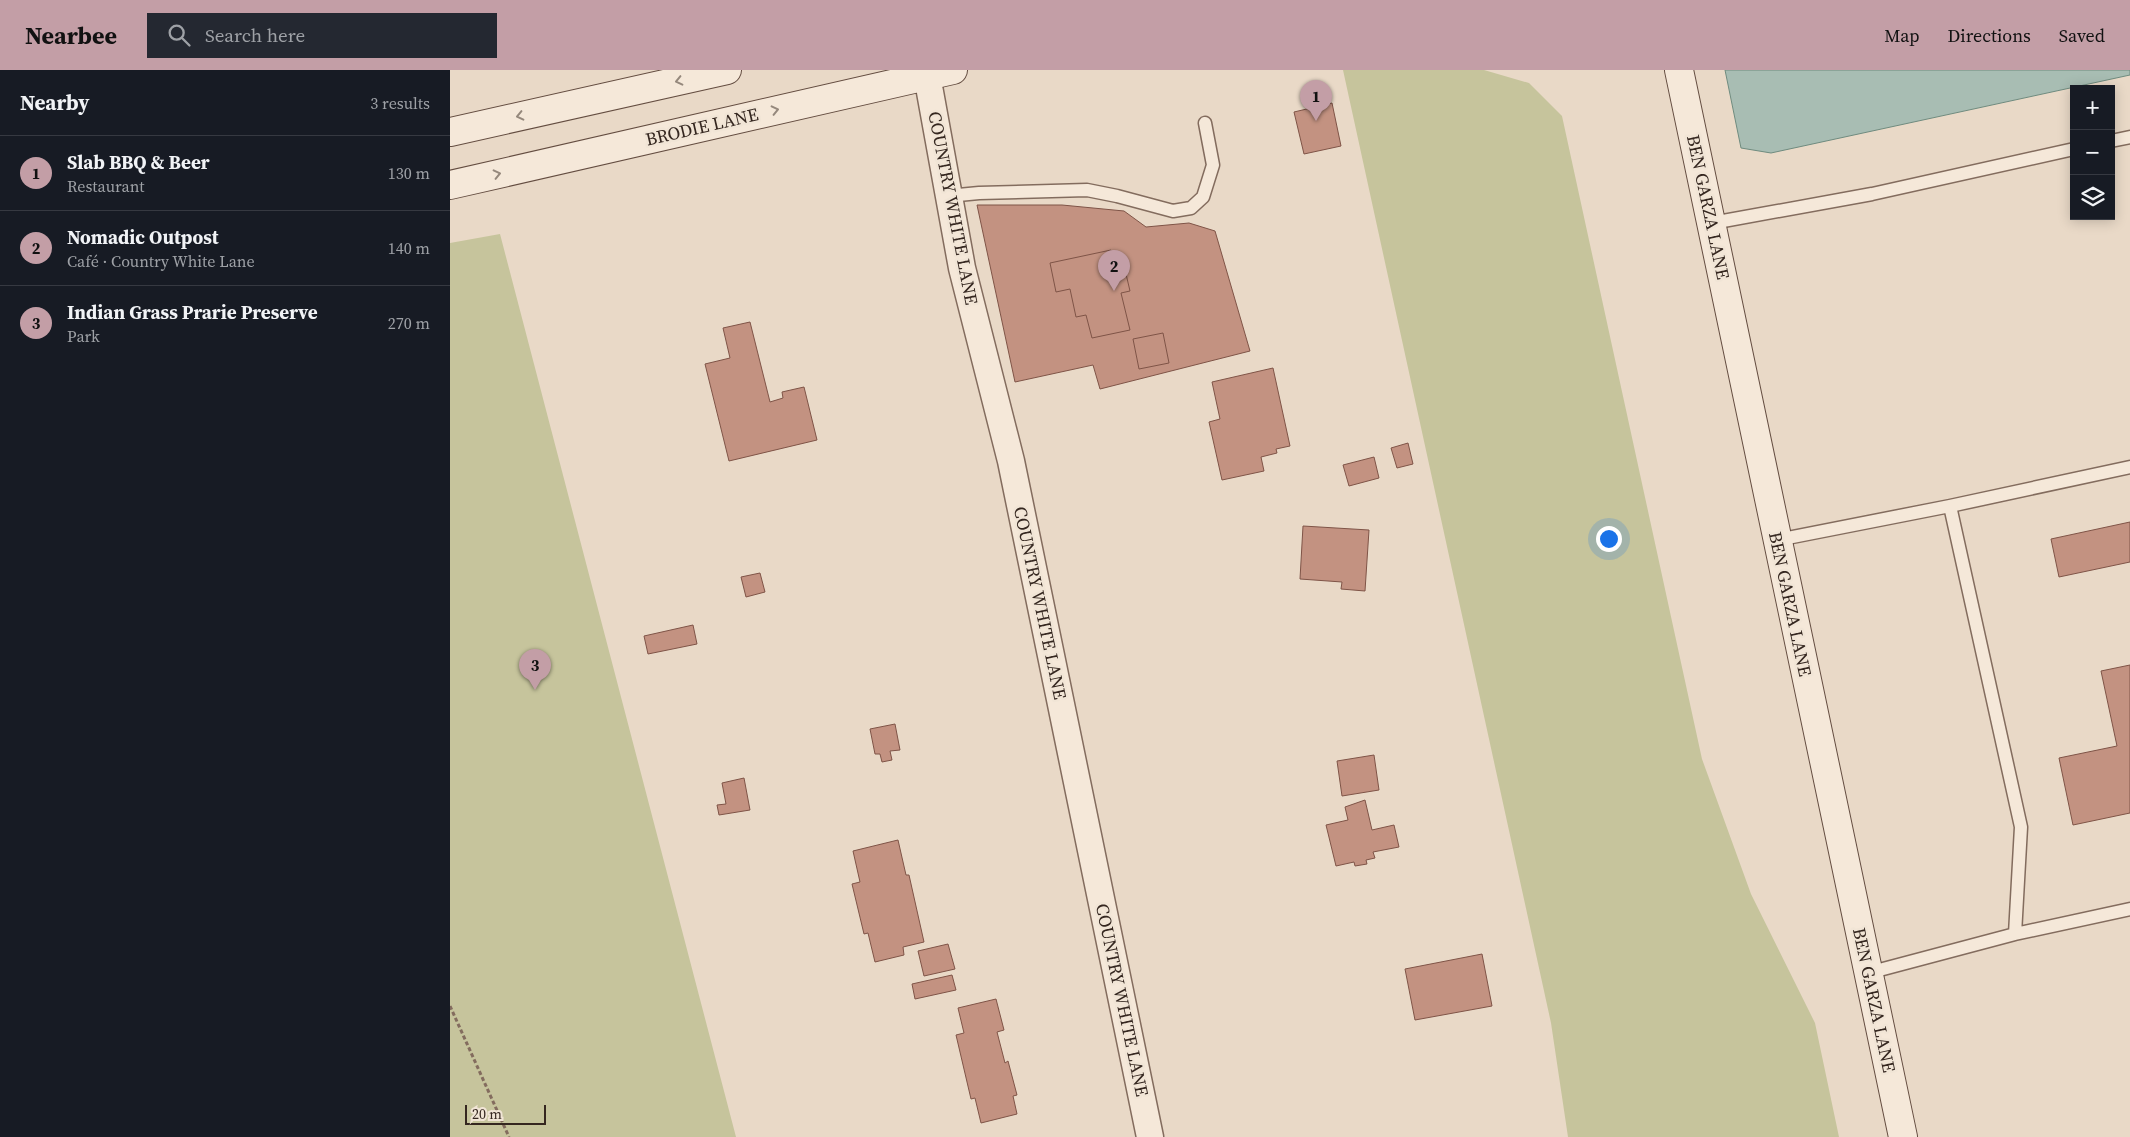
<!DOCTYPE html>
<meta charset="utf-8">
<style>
:root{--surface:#171b24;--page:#242831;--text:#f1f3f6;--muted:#9ea1a6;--line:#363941;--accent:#c39ea6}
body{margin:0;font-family:"Source Serif 4",serif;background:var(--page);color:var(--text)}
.controls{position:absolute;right:15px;top:15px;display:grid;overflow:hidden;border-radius:0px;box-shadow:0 2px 12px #0003}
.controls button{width:45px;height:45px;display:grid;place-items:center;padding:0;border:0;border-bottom:1px solid var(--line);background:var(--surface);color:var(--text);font:25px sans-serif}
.scale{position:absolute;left:15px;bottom:12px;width:81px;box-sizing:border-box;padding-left:5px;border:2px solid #352720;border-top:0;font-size:14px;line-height:18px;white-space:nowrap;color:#352720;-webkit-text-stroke:4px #f1e5d6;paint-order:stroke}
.you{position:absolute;left:1158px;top:468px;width:18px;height:18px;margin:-12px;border:4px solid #fff;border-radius:50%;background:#1a73e8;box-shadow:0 0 0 8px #1a73e833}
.badge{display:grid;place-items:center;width:32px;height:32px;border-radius:50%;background:var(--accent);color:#111;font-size:16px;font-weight:700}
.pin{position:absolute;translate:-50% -41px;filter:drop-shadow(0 1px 2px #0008)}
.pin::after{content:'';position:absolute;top:26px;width:18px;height:15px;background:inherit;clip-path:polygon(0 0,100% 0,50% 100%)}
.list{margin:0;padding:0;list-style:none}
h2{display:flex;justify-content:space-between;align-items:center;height:65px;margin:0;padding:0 20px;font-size:21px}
h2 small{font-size:16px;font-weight:400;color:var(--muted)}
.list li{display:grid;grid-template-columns:32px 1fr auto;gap:15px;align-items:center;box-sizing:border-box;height:75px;padding:0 20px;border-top:1px solid var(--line)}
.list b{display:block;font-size:19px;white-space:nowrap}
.list p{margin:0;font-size:16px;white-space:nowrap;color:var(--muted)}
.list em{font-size:16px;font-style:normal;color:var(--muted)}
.icon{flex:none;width:28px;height:28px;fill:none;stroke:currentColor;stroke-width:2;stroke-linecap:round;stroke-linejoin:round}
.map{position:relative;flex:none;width:1680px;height:1067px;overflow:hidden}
header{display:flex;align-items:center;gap:30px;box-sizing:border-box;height:70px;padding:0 25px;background:var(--accent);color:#111}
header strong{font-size:24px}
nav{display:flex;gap:28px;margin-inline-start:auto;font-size:18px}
.search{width:350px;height:45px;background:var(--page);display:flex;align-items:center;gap:12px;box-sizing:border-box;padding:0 18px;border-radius:0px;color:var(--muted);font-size:19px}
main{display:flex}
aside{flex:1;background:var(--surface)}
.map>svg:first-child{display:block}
.green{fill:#c6c49c}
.water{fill:#a8bdb3;stroke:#6f8b7f}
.building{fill:#c39281;stroke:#7f5447}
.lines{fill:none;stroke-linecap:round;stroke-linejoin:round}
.lane-casing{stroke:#836c5e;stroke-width:15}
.street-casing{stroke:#836c5e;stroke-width:29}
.secondary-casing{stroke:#644d41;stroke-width:30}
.path{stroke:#836c5e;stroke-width:3;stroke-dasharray:4 2.5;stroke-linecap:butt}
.lane{stroke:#f5e8d9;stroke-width:12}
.street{stroke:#f5e8d9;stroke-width:26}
.secondary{stroke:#f5e8d9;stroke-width:28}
.oneway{stroke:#95887c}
.labels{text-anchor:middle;stroke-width:5;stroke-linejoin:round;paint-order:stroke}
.street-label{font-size:18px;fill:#352720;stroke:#f1e5d6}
</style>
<header>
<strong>Nearbee</strong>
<div class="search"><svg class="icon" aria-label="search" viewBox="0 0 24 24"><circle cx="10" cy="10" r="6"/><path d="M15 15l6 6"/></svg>Search here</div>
<nav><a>Map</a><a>Directions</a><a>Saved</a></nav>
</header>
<main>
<aside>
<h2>Nearby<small>3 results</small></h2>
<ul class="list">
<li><span class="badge">1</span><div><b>Slab BBQ &amp; Beer</b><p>Restaurant</p></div><em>130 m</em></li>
<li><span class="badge">2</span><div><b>Nomadic Outpost</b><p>Café · Country White Lane</p></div><em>140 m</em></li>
<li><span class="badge">3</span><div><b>Indian Grass Prarie Preserve</b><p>Park</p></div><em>270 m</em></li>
</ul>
</aside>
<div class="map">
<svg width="1680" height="1067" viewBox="0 0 1680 1067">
<rect width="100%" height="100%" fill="#e9d9c7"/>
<!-- green -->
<path class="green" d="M893,0H1034L1079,13L1112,46L1252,689L1301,824L1365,953L1389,1067H1118L1101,953Z
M50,164L286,1067H0V173Z"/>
<!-- water -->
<path class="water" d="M1275,0H1680V5L1321,83L1291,78Z"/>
<!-- building -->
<path class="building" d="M882,33L891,76L854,84L844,42Z
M527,135H612L674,141L696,157L739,153L765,161L800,281L650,319L643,295L565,312Z
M661,180L667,206L676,204L680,221L671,223L680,260L642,268L636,245L626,247L620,219L606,222L600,193Z
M300,252L320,332L333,328L332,322L354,317L367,370L279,391L255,294L280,288L273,258Z
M713,263L719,293L689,299L683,269Z
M823,298L840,376L826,379L827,383L811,387L814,401L772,410L759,352L770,349L762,312Z
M958,373L963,394L947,398L941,378Z
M924,387L929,408L899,416L893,395Z
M1680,452V492L1609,507L1601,469Z
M853,456L919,460L915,521L891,519L892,512L850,509Z
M310,503L315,522L296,527L291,507Z
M243,555L247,574L198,584L194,566Z
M1680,595V743L1623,755L1609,688L1667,676L1651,601Z
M445,654L450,680L440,681L442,690L432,692L430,684H425L420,659Z
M924,685L929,720L892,726L887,691Z
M294,708L300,740L269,745L267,735L276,734L272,713Z
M915,730L922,760L944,755L949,777L923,782L925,788L916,790L917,794L905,796L904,792L886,796L876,755L898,750L895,737Z
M448,770L456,805H459L474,872L453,877L454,885L425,892L418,863L414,864L402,814L410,812L403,781Z
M498,874L505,899L474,906L468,881Z
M1032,884L1042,936L965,950L955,899Z
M502,905L506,920L465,929L462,914Z
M546,929L554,960L547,962L555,993L558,991L567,1025L563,1026L567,1044L531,1053L525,1028L521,1029L506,965L514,963L508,938Z"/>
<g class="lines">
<!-- lane casing -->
<g class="lane-casing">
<path id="lane" d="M1661,71L1680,67
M498,126L529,123L637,120L667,126L723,141L741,138L753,127L763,95L755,53
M1262,153L1422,124L1624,79
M1327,470L1500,436L1680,397
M1565,864L1680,839
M1418,903L1565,864L1571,757L1500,436"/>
</g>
<!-- street casing -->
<g class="street-casing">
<path id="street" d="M476,0L512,198L561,391L700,1067"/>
</g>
<!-- secondary casing -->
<g class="secondary-casing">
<path id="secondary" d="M1229,0L1453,1067
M0,62L277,0
M0,115L503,0"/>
</g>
<!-- path -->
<path class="path" d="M0,936L59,1067"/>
<!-- lane -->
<use href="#lane" class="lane"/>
<!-- street -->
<use href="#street" class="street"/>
<!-- secondary -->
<use href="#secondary" class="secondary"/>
</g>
<!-- one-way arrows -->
<defs><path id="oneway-chevron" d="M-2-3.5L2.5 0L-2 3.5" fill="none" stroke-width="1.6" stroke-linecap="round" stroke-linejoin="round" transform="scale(1.25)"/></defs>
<g class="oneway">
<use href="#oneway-chevron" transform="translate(229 11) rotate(167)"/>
<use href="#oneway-chevron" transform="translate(325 40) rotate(-13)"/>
<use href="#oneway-chevron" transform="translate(70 46) rotate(167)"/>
<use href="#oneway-chevron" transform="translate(47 104) rotate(-13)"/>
</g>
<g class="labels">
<!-- street labels -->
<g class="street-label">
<text transform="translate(252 57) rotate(-13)" y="6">BRODIE LANE</text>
<text transform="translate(1258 137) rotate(78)" y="6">BEN GARZA LANE</text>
<text transform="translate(503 138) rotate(79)" y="6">COUNTRY WHITE LANE</text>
<text transform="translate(590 533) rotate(78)" y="6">COUNTRY WHITE LANE</text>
<text transform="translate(1340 534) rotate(78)" y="6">BEN GARZA LANE</text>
<text transform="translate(672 930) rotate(78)" y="6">COUNTRY WHITE LANE</text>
<text transform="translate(1424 930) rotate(78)" y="6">BEN GARZA LANE</text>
</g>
</g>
</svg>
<div class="controls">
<button>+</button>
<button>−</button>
<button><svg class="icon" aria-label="layers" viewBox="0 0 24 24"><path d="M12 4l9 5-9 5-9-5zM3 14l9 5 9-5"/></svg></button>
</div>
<div class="scale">20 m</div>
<div class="you"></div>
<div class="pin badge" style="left:866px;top:51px">1</div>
<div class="pin badge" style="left:664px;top:221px">2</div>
<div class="pin badge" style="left:85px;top:620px">3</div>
</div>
</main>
